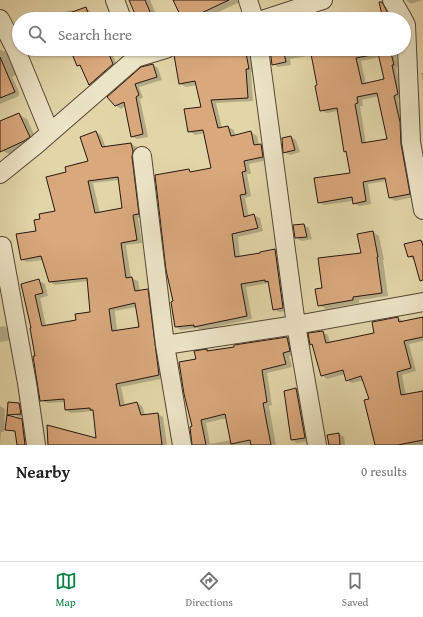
<!DOCTYPE html>
<style>
:root{--surface:#fff;--page:#f2f2f2;--text:#222;--muted:#767676;--line:#e0e0e0;--accent:#0b8043}
body{margin:0;font-family:"Gentium Book Plus",serif;background:var(--page);color:var(--text)}
.list{margin:0;padding:0;list-style:none}
h2{display:flex;justify-content:space-between;align-items:center;height:52px;margin:0;padding:0 16px;font-size:17px}
h2 small{font-size:13px;font-weight:400;color:var(--muted)}
.icon{flex:none;width:22px;height:22px;fill:none;stroke:currentColor;stroke-width:2;stroke-linecap:round;stroke-linejoin:round}
.map{position:relative;flex:none;width:423px;height:445px;overflow:hidden}
.search{position:absolute;background:var(--surface);box-shadow:0 1px 3px #0004;left:12px;right:12px;top:12px;height:44px;display:flex;align-items:center;gap:10px;box-sizing:border-box;padding:0 14px;border-radius:22px;color:var(--muted);font-size:15px}
.sheet{height:116px;background:var(--surface)}
nav{display:flex;justify-content:space-around;align-items:center;box-sizing:border-box;height:56px;border-top:1px solid var(--line);background:var(--surface);font-size:11px;color:var(--muted)}
nav a{display:grid;justify-items:center;gap:2px}
nav .on{color:var(--accent)}
.map>svg:first-child{display:block}
.shadow{fill:#0003;fill-rule:evenodd}
.building{fill:#d9a87d;stroke:#26170f;fill-rule:evenodd}
.lines{fill:none;stroke-linecap:round;stroke-linejoin:round}
.minor-casing{stroke:#554635;stroke-width:20}
.minor{stroke:#ece4c6;stroke-width:18}
</style>
<div class="map">
<svg width="423" height="445" viewBox="0 0 423 445">
<rect width="100%" height="100%" fill="#e2d5a8"/>
<filter id="stains"><feTurbulence type="fractalNoise" baseFrequency=".005" numOctaves="4"/><feColorMatrix values="0 0 0 0 .2 0 0 0 0 .09 0 0 0 0 .02 0 0 0 .5 -.17"/></filter>
<radialGradient id="worn" r=".72"><stop offset=".6" stop-color="#630" stop-opacity="0"/><stop offset="1" stop-color="#630" stop-opacity=".3"/></radialGradient>
<!-- shadow -->
<path class="shadow" d="M131,0H150L158,19H138Z
M173,0H239L240,2L203,19H183Z
M406,0H422L411,4Z
M382,3L387,6L394,19H375L383,17Z
M85,8L90,11L93,19H59L58,15L70,10L73,12Z
M71,49H104L112,53L118,67L94,87L89,85L82,68L78,65Z
M188,49H212L213,55L238,50L252,57L254,72H251L253,101L216,103L222,128L228,127L234,130L235,136L251,132L257,136L259,145H261L267,148L268,160L249,164L251,174H247L251,196L245,198L249,217L254,215L260,218L263,231L238,237L240,258L275,250L281,253L288,311L279,312L274,309L269,283L246,287L252,319L201,330L197,328L181,330L176,327L174,302L189,170L193,173L212,169L205,133L195,135L189,131L202,107L197,85L186,87L180,84Z
M271,49H329L330,54L355,49H394L399,67L396,68L403,97L398,99L405,126L414,197L395,201L390,198L386,181L368,184L371,204L359,206L354,203L353,201L324,205L319,202L351,174L347,152L345,151L338,111L326,113L321,110L318,86L312,55L290,59L291,65L278,67L273,64ZM380,57L385,80L366,84L361,61ZM379,96L389,139L366,144L360,106H363L362,100Z
M0,50H1L8,53L16,75L12,77L19,92V96L0,104Z
M153,65L158,68L162,80L139,87L143,98L140,99L148,137L137,139L131,136L125,106L121,109L115,105L108,97Z
M421,73H423V83Z
M18,114L27,119L37,141L11,155L3,151L0,145V122Z
M96,132L101,135L106,148L131,144L137,147L144,217L138,218L142,243L126,245L131,278L138,281L140,291L147,290L153,294L165,378L121,387L125,406L137,403L142,406L145,415L158,414L163,417L167,445H51L97,439L94,411L71,413L66,410L65,402L47,403L41,400L32,329L22,285L39,281L45,284L48,296L40,298L46,326L77,321L92,313L88,281L55,285L50,282L43,260L27,262L21,259L37,231L41,220L56,212L67,173L90,161ZM119,180L123,209L100,213L93,183ZM136,307L140,328L117,332L115,311Z
M291,137L296,140L300,152L290,155L284,152Z
M304,225L309,228L312,239L302,241L296,238Z
M373,232L379,236L384,260H383L388,296L359,300V303L326,309L319,305L363,254Z
M423,241V273L414,260L409,256L406,245Z
M398,318L403,321L423,318V341L409,344L416,371L402,375L406,395L423,392V445H376L370,400L364,380L352,383L347,380L345,374L327,379L322,375L313,346L311,344L322,332L328,335L330,343L375,333Z
M4,326L10,330L12,340L0,342V327Z
M287,338L293,341L295,354L289,356L292,367L267,373L272,405L269,406L276,445H194L193,427L197,360L206,350L209,352L235,347V346ZM227,418L231,440L210,444L206,423Z
M296,390L302,393L310,441L297,443L292,440L285,392Z
M19,404L25,408L26,416L19,417L14,414Z
M0,406L5,409L4,432H1L0,444Z
M21,420L27,423L30,445H18Z
M339,434L344,437L345,445H330Z"/>
<!-- building -->
<path class="building" d="M129,0H145L153,19H137Z
M173,0H229L195,16L197,19H182Z
M379,2H382L391,19H383Z
M86,7L90,19H56L55,18Z
M70,49H107L113,64L89,85L80,65L77,66Z
M189,49H208L209,55L238,49L239,54L246,53L249,69H246L248,98L211,100L218,128L228,126L231,136L251,131L254,145L261,144L263,157L244,161L246,171L242,172L246,194L240,195L244,217L254,214L258,228L232,234L235,257L260,253V252L275,249L283,308L273,310L268,281L265,282V280L241,284L247,316L194,327V325L175,327L171,302L173,301L166,270L155,175L189,169L190,172L211,168L203,130L188,132L184,109L201,107L195,81L179,84L174,55L176,51Z
M270,49H283L286,62L272,65Z
M310,49H324L325,54L350,49H377V54L356,58L362,84L384,79L377,49H390L394,65H392L398,94L394,96L400,122L401,144L410,194L389,198L385,178L363,182L366,201L353,204L352,197L318,203L314,178L350,173L346,151L344,152L337,108L320,111L315,86L317,85ZM377,93L387,139L362,143L355,104L358,103L357,97Z
M0,57L15,92L0,98Z
M153,64L157,77L135,84L139,95L136,97L143,134L131,137L124,102L115,106L107,97L141,67Z
M19,113L30,137L24,141L0,152V121Z
M96,131L102,147L131,143L133,151L132,157L139,214L133,215L137,240L121,243L126,278L132,277L135,291L148,289L159,375L116,384L120,406L137,402L141,415L158,413L162,445H48L47,425L96,438L93,410H90V408L65,410L64,399L40,401L33,356H35L30,328H31L21,284L39,279L43,293L35,295L42,326L76,320L75,314L90,312L87,278L49,282L41,256L21,260L16,234L36,231L34,220L40,219L39,214L55,211L46,177L66,172L65,167L88,161L80,137ZM118,177L122,208L95,213L88,181ZM135,303L139,327L112,331L109,309Z
M291,136L295,150L283,153L282,138Z
M304,224L307,237L295,238L293,225Z
M373,231L378,257H377L382,293L353,297V300L318,306L315,289L322,288L318,258L361,253L357,234Z
M421,240L423,246V280L420,281L413,256L408,257L404,244Z
M398,317L399,322L423,317V337L404,341L411,368L397,372L401,395L423,391V440L398,445H375L364,400L369,399L361,376L346,381L343,370L321,376L312,344L310,345L308,333L323,331L326,343L374,333L372,322Z
M287,337L290,351L283,353L286,364L262,370L267,402L263,403L271,445H251L250,440L231,444L225,414L201,420L206,445H192L190,427L192,426L184,394L179,362L196,359L194,351L207,349V351L234,347V345Z
M296,388L305,438L291,440L284,391Z
M8,402L19,403L21,414L7,415Z
M7,415L22,419L25,445H17L15,431L5,430Z
M339,433L340,445H329L327,435Z"/>
<g class="lines">
<!-- minor casing -->
<g class="minor-casing">
<path id="minor" d="M115,0L122,19
M248,0L254,19
M392,0L403,19
M0,19L16,50L50,133
M265,19L323,0
M404,21L406,25L411,142L423,210
M259,49L296,325L317,445
M142,156L165,345L182,445
M0,174L36,145L136,58L166,49
M2,246L27,383L36,445
M165,345L296,325L423,302"/>
</g>
<!-- minor -->
<use href="#minor" class="minor"/>
</g>
<rect width="100%" height="100%" filter="url(#stains)"/>
<rect width="100%" height="100%" fill="url(#worn)"/>
</svg>
<div class="search"><svg class="icon" aria-label="search" viewBox="0 0 24 24"><circle cx="10" cy="10" r="6"/><path d="M15 15l6 6"/></svg>Search here</div>
</div>
<section class="sheet">
<h2>Nearby<small>0 results</small></h2>
<ul class="list">
</ul>
</section>
<nav>
<a class="on"><svg class="icon" aria-label="map" viewBox="0 0 24 24"><path d="M3 6l6-2 6 2 6-2v14l-6 2-6-2-6 2zM9 4v14M15 6v14"/></svg>Map</a>
<a><svg class="icon" aria-label="directions" viewBox="0 0 24 24"><path d="M12 3l9 9-9 9-9-9zM9 14v-3h6M13 9l2 2-2 2"/></svg>Directions</a>
<a><svg class="icon" aria-label="saved" viewBox="0 0 24 24"><path d="M7 4h10v16l-5-4-5 4z"/></svg>Saved</a>
</nav>
